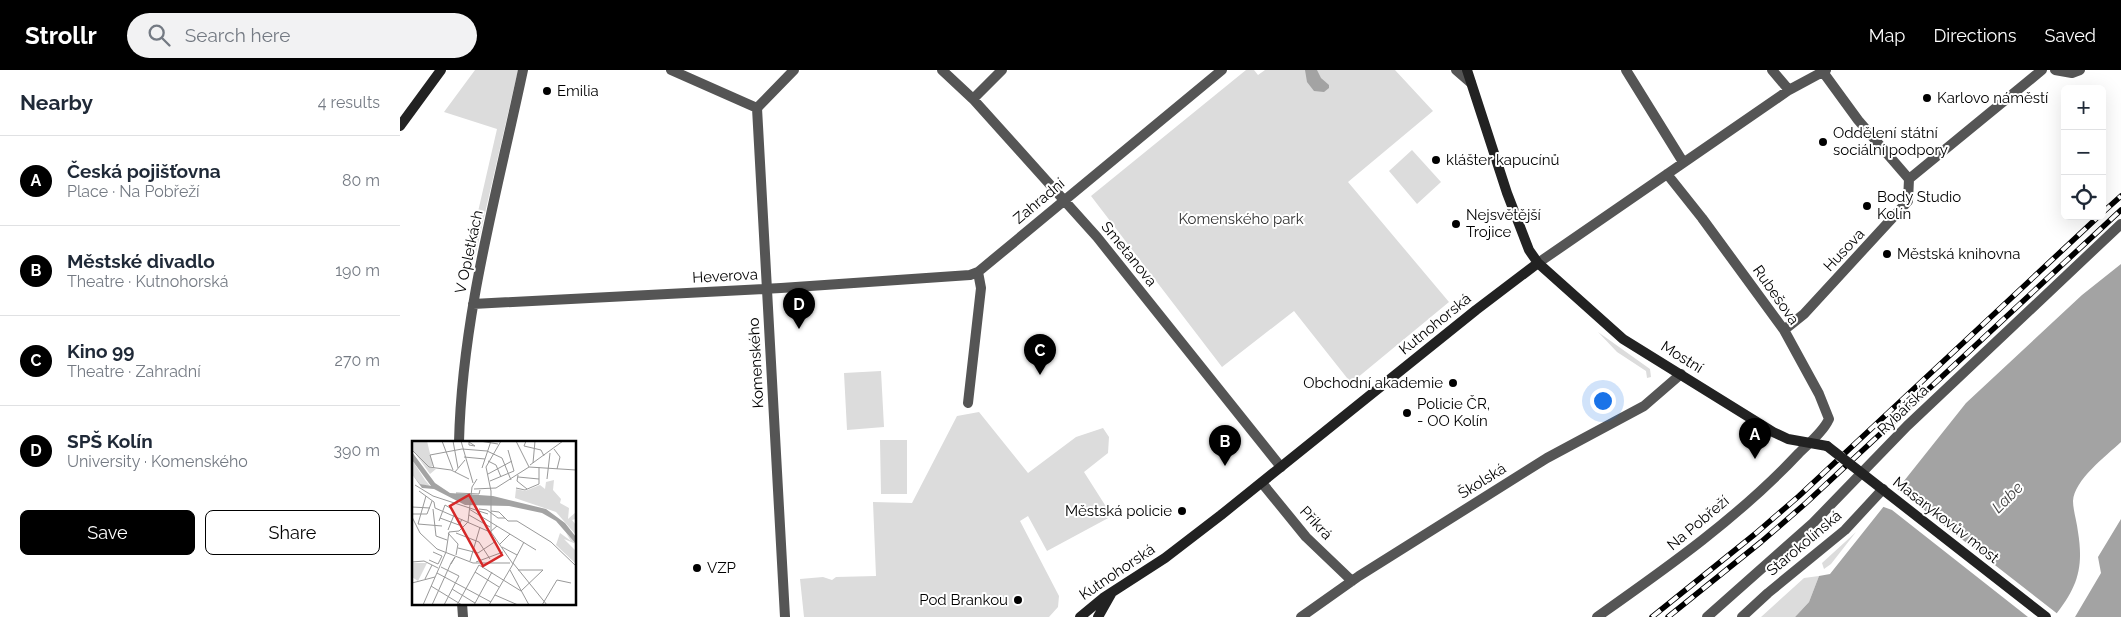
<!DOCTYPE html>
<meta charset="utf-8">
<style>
:root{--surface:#fff;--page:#f2f2f3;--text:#1f2937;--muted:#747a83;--line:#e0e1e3;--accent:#000}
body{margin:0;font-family:Raleway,sans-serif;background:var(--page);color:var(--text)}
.controls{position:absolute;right:15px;top:15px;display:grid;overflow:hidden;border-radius:8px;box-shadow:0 5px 20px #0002}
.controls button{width:45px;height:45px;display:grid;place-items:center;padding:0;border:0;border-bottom:1px solid var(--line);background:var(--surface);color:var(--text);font:25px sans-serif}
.you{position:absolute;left:1202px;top:330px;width:18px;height:18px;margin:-12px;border:4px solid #fff;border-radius:50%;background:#1a73e8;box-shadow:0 0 0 8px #1a73e833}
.badge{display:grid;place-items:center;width:32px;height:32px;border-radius:50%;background:var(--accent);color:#fff;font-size:16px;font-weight:700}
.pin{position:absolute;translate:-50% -41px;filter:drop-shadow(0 1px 2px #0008)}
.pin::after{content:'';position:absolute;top:26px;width:18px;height:15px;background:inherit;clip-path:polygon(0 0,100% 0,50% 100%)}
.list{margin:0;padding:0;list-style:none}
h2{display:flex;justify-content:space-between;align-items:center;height:65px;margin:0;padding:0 20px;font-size:21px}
h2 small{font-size:16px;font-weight:400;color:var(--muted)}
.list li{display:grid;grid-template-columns:32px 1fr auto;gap:15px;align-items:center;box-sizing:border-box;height:90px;padding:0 20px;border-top:1px solid var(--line)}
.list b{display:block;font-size:19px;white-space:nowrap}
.list p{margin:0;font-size:16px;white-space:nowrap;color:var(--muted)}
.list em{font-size:16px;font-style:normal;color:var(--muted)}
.actions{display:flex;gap:10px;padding:15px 20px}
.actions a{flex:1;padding:11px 0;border:1px solid var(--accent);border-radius:8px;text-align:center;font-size:18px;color:var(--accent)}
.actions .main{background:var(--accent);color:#fff}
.icon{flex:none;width:28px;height:28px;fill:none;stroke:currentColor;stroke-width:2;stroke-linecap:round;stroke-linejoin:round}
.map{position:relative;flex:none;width:1721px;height:547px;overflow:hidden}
header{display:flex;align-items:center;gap:30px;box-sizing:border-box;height:70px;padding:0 25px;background:var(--accent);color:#fff}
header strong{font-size:24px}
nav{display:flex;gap:28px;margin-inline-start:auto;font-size:18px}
.search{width:350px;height:45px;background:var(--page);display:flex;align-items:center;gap:12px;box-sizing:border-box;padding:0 18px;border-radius:28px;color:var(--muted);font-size:19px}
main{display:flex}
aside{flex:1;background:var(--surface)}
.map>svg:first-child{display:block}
.green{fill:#dcdcdc}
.water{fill:#a3a3a3}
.pier{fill:#fff}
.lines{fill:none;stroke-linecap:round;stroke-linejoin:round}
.street{stroke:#555;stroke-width:10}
.secondary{stroke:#222;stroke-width:10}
.rail-casing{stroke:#000;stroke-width:5.5}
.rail{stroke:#fff;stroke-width:4;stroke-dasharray:11;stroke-linecap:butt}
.secondary-bridge{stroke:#222;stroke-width:10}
.poi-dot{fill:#000;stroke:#fff;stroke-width:2}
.labels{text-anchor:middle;stroke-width:4;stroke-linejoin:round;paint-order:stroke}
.poi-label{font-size:15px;fill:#000;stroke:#fff;text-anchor:start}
.street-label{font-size:15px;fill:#000;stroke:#fff}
.park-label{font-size:15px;fill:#333;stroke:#fff}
.water-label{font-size:16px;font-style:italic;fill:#444;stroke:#fff}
.inset-road{fill:none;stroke:#999;stroke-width:1}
.view{fill:#d62828;fill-opacity:0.15;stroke:#d62828;stroke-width:2.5}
.inset-edge{fill:none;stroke:#000;stroke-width:2.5}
</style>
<header>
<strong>Strollr</strong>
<div class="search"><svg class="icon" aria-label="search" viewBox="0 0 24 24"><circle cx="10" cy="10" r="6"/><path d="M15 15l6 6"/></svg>Search here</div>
<nav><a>Map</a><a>Directions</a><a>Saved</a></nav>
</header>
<main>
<aside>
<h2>Nearby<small>4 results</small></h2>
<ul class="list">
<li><span class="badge">A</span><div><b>Česká pojišťovna</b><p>Place · Na Pobřeží</p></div><em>80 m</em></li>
<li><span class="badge">B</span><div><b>Městské divadlo</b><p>Theatre · Kutnohorská</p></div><em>190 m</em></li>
<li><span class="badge">C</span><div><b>Kino 99</b><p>Theatre · Zahradní</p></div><em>270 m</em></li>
<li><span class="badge">D</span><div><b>SPŠ Kolín</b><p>University · Komenského</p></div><em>390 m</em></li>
</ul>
<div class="actions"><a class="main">Save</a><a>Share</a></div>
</aside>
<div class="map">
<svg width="1721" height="547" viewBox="0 0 1721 547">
<rect width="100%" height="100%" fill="#fff"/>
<!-- green -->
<path class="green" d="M75,0H118L74,191L66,194L97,59L44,42Z
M846,0H854L858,5L865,0H995L1033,41L948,112L1049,232L951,313L894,241L822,297L691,126Z
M1012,80L1041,112L1017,134L989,101Z
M1198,262L1250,299L1251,307L1247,308L1246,301L1217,282Z
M481,301L484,357L447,360L444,303Z
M579,342L628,403L676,367L703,358L709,367L708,383L684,402L712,446L647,481L628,446L620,451L659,526L658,537L649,547H404L400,509L423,507L432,510L436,507L476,506L473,432L512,433L557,346Z
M480,370H507V424H481Z
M1456,462L1431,494L1424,499L1422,493Z
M1419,506L1409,532L1395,547H1361L1404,508Z"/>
<!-- water -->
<path class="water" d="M905,0H917L921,8L929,15V18L924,22L914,21L907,12Z
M1721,194V372C1706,386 1674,410 1673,431C1673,440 1677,452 1678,462C1684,499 1677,518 1654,547H1395L1409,532L1419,506L1430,504L1566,333L1682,225Z
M1721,449V547H1675L1701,503L1698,487Z"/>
<!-- pier -->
<path class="pier" d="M1496,418L1659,545L1657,547H1628L1492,440L1481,436Z"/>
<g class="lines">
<!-- street -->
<path class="street" d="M271,0L357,38
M542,0L573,29L697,167L881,397
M1056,0L1071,13
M1226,0L1283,92
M1372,0L1389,20
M1655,0L1672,3L1680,0
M1423,2L1458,50L1509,109
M573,29L602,0
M357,38L385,547
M357,38L394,0
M1509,109L1642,0
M1138,193L1389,20L1426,0
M73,234L381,218L570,205L578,202L822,0
M1384,260L1404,244L1508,131L1509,109
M568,333L581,218L578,202
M59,372C62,246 97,123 123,0
M862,413L906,467L952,511
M62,533L63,547
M901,547L959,506L1147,388L1244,336L1281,304
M1197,547C1268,497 1339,447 1399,383C1409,373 1423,362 1429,349L1419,324L1384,260L1302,148L1267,104
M1307,547L1413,453L1507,356L1721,154
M1342,547L1368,523L1445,460L1483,419"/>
<!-- secondary -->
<path class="secondary" d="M1067,0L1107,123L1129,180L1138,193L1223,269L1373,362L1388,369L1427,376
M0,56L41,0
M680,547L703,528L765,488L821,445L1076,240L1138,193
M698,547L711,524"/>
<!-- rail casing -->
<g class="rail-casing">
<path id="rail" d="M1702,143L1721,126
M1252,547L1355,464L1399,426L1699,146
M1268,547L1361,472L1406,433L1721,140"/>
</g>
<!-- rail -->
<use href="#rail" class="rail"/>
<!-- secondary-bridge -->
<path class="secondary-bridge" d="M1427,376L1646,547"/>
</g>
<!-- markers -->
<g class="poi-dot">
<circle cx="147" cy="21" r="5"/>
<circle cx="1527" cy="28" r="5"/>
<circle cx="1423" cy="72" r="5"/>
<circle cx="1036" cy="90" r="5"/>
<circle cx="1467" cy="136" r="5"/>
<circle cx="1056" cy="154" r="5"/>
<circle cx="1487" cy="184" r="5"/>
<circle cx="1053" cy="313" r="5"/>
<circle cx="1007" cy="343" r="5"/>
<circle cx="782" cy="441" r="5"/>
<circle cx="297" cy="498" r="5"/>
<circle cx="618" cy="530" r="5"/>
</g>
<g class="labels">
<!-- poi labels -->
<g class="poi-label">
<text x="157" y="26">Emilia</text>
<text x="1537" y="33">Karlovo náměstí</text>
<text x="1433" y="68">Oddělení státní<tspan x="1433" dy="17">sociální podpory</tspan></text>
<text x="1046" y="95">klášter kapucínů</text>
<text x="1477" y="132">Body Studio<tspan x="1477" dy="17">Kolín</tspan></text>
<text x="1066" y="150">Nejsvětější<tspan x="1066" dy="17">Trojice</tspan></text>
<text x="1497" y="189">Městská knihovna</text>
<text x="1043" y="318" text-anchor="end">Obchodní akademie</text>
<text x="1017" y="339">Policie ČR,<tspan x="1017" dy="17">- OO Kolín</tspan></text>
<text x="772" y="446" text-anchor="end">Městská policie</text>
<text x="307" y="503">VZP</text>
<text x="608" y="535" text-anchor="end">Pod Brankou</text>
</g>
<!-- street labels -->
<g class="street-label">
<text transform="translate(639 131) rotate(-40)" y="5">Zahradní</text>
<text transform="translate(1444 180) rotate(-47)" y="5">Husova</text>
<text transform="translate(69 182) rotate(-78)" y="5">V Opletkách</text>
<text transform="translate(729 184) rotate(51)" y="5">Smetanova</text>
<text transform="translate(325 206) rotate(-3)" y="5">Heverova</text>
<text transform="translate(1376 225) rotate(55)" y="5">Rubešova</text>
<text transform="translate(1035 254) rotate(-39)" y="5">Kutnohorská</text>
<text transform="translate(1282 287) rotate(32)" y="5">Mostní</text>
<text transform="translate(356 293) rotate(-93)" y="5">Komenského</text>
<text transform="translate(1503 340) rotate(-44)" y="5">Rybářská</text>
<text transform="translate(1082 411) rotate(-32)" y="5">Školská</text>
<text transform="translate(1546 450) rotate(38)" y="5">Masarykovův most</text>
<text transform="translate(916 453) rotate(47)" y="5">Příkrá</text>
<text transform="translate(1298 453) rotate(-40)" y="5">Na Pobřeží</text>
<text transform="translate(1404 473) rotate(-40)" y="5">Starokolínská</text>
<text transform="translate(717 502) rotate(-34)" y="5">Kutnohorská</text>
</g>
<!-- park labels -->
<g class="park-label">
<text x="841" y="154">Komenského park</text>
</g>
<!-- water labels -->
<g class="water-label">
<text transform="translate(1607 427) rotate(-45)" y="6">Labe</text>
</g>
</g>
<!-- overview -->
<g transform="translate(12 371)">
<rect width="164" height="164" fill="#fff"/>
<path d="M0,0H15L21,25L17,26L24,28L18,33L0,8ZM0,19L13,39L19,46L8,43L0,33ZM142,39L141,49L149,58L148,62L157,67L156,78L164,71V78L160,79L164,84V94L144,71L103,57L104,48L113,50L128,44L133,48L134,41ZM148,92L159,100L154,92L164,103L152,98L164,110V123L144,104ZM0,122H15L6,140L0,136Z" fill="#dcdcdc"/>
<path d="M0,11L23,42L38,52L81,55L134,68L153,82L164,96V103L144,80L130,72L97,65L53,64L22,48L10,47L0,33L8,43L19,45L0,19Z" fill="#a3a3a3"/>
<path class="inset-road" d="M30,0L41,29M41,0L46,27M49,0L61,42M56,0L57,1V4L63,5L57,1M68,0L86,3M104,0L117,26L164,29M114,0L112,5L129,9L132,15M142,8L148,16L145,28M0,9L17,26L39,29L57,38M52,16L73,18M76,20L84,24L89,36M121,22L123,0M118,24L151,0M22,27L18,14L50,8L75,10L90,17L99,39M70,27L79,0M43,31L53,19M76,33L100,20M106,34L105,40L115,48M106,36L127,38M135,38L138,12M78,40L102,30L96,9M3,44L21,55L76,73M104,47L113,49L127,43V26M62,48L84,47L117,26M7,50L22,61L23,67M44,52L67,53L68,49M14,55L6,83L30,85M0,66L18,67M23,67L78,91L85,85M21,68L24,95L35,99M57,68L124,109M67,68L75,69L86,77H93M79,70L87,71L96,80H105L139,101L164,125M0,73H15L20,60M57,74L78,86M0,76L8,92L25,108L61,122H98M28,77L47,84L50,78M27,80L33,64L40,68M56,81L60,46L65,38M36,89L42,74M36,92L46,103L44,114M44,92L67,101M67,101L78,118M112,101L101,122L135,164M87,104L98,93M90,106L105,114M46,107L66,112M66,112L84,100M17,119L26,123L30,115L21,111M58,120L68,86M0,121L12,120L26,127M64,121L91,111M29,126L47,135L32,164M98,129L117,164M106,129H131M63,131L87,146M25,132L79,161M13,138L20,124M0,142L23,136M19,145L50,164M40,148L63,162M109,150L131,129M83,154L106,164M11,164L34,111L37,91L47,90L56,81M20,164L39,122L43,116L39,123M45,164L67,124L109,150M62,164L80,131M77,164L101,123L79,91V50L74,26L89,0M130,164L145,139L159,142"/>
<path class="view" d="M57,54L90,114L71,125L38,65Z"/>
<rect width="164" height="164" class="inset-edge"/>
</g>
</svg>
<div class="controls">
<button>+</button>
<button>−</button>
<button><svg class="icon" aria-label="locate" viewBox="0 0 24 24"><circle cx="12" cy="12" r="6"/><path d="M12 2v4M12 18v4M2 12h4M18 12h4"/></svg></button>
</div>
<div class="you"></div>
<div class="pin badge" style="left:1355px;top:389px">A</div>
<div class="pin badge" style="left:825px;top:396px">B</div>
<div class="pin badge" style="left:640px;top:305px">C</div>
<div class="pin badge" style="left:399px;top:259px">D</div>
</div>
</main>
